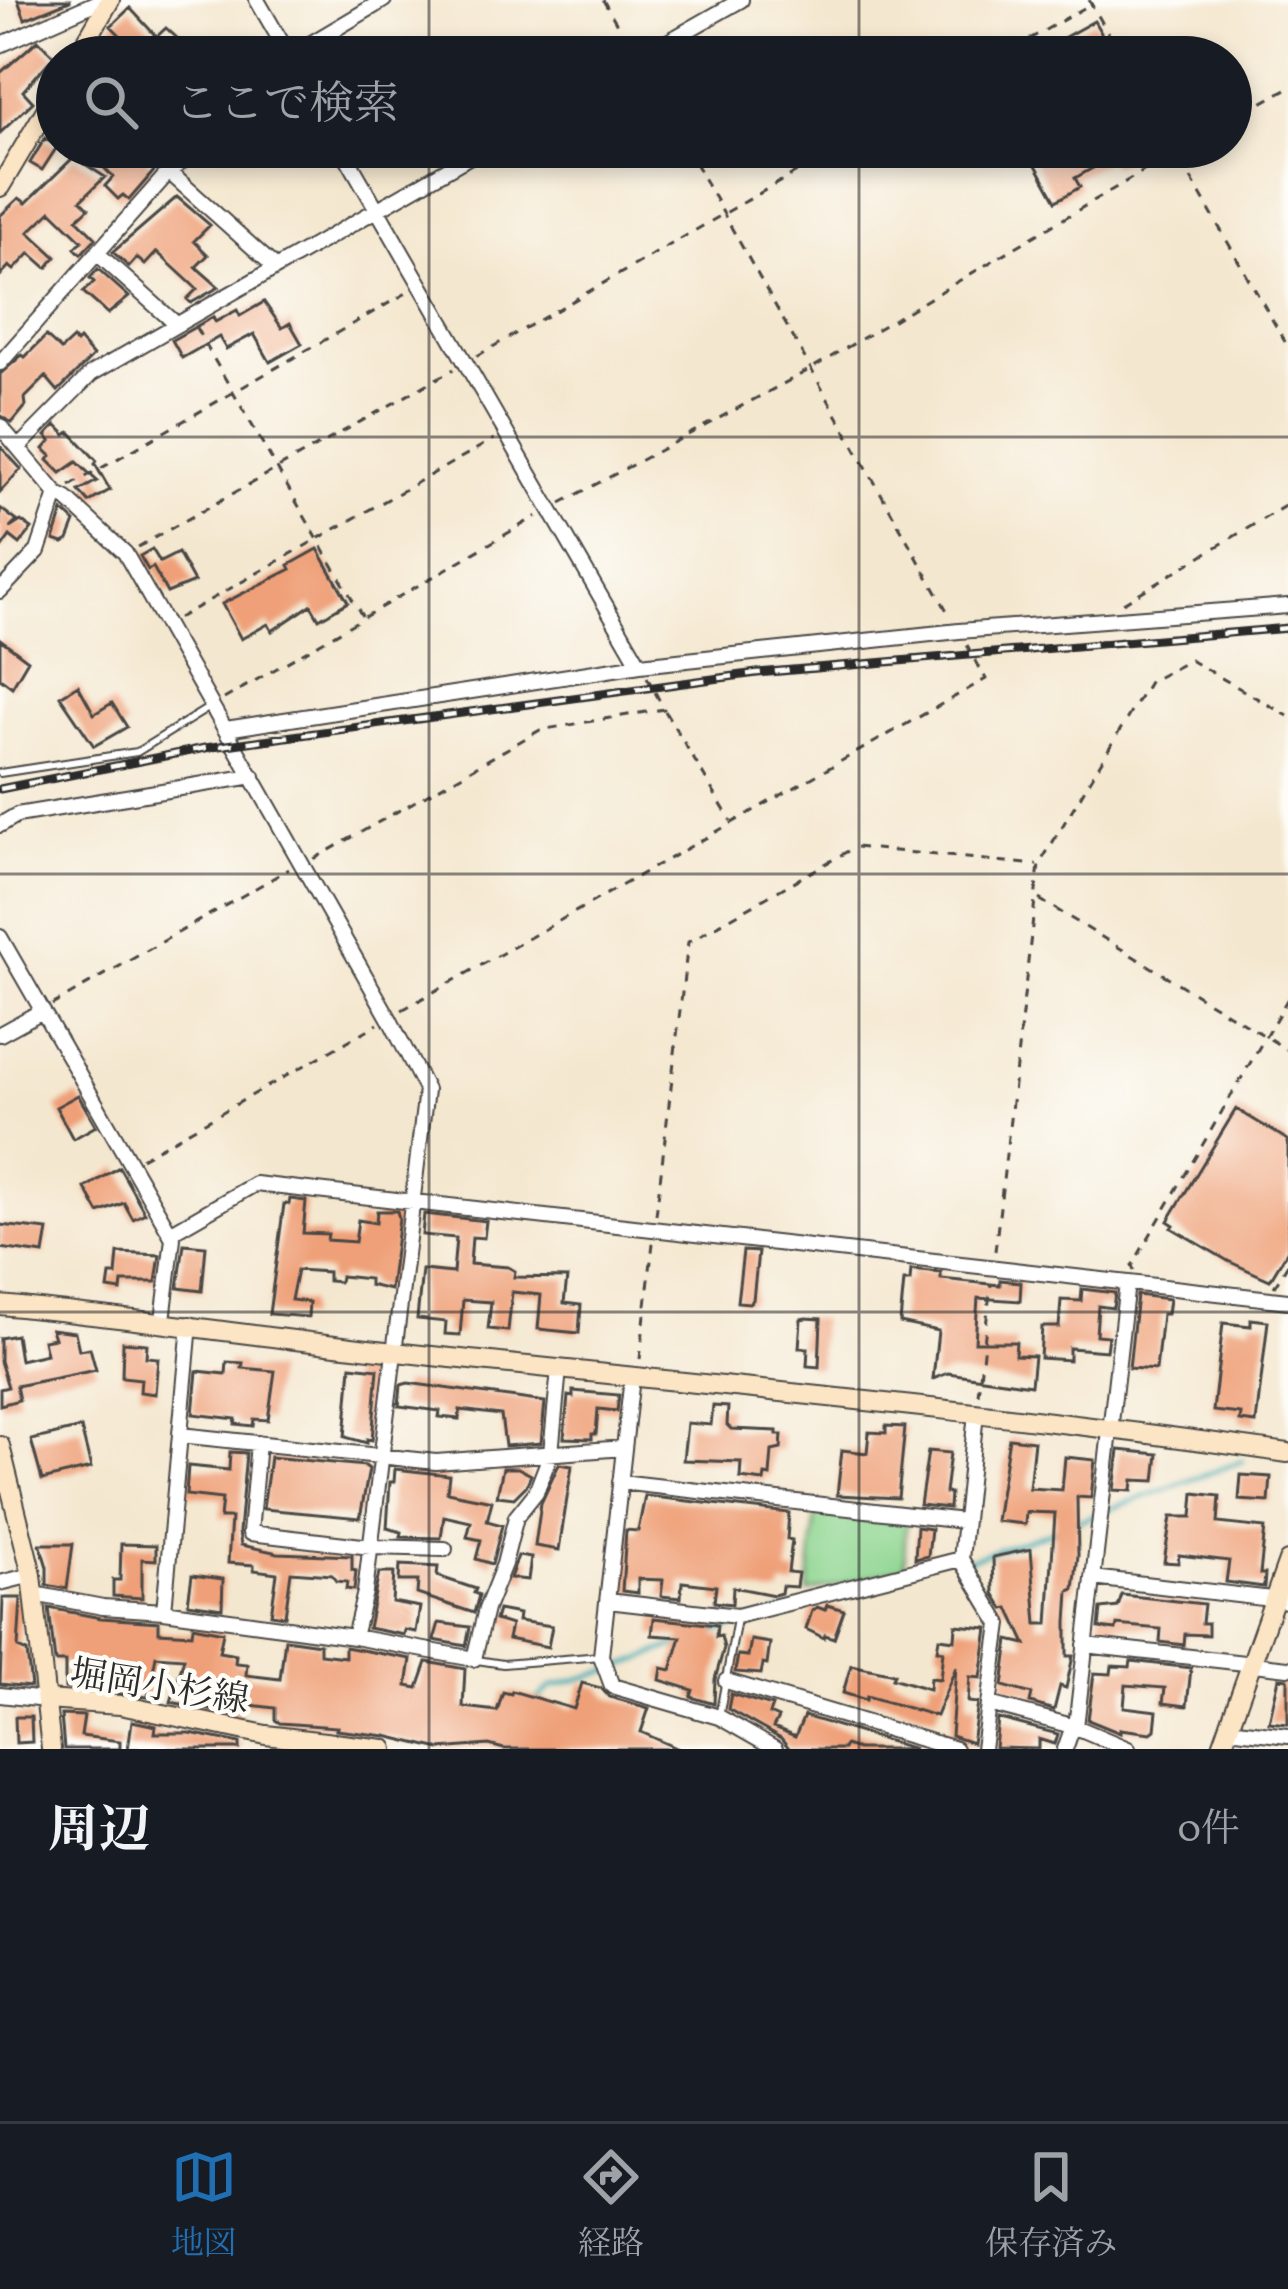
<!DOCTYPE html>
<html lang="ja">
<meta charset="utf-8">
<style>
:root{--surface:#171b24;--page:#242831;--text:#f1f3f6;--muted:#9ea1a6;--line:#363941;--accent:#1f6fb2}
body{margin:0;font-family:Vollkorn,"Noto Serif JP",serif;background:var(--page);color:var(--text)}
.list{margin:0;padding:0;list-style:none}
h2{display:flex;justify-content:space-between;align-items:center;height:156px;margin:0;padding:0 48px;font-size:51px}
h2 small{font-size:39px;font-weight:400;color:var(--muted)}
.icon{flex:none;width:66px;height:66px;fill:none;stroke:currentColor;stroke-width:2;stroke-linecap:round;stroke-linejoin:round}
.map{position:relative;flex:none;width:1288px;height:1749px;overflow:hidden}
.search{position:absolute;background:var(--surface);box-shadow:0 6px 18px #0003;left:36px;right:36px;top:36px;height:132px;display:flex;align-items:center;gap:30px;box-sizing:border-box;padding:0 42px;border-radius:66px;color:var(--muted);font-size:45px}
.sheet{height:372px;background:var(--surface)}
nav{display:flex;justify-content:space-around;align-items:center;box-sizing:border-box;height:168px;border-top:3px solid var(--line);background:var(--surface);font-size:33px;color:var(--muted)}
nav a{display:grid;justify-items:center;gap:6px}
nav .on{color:var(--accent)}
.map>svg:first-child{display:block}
.green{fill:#8ed590;stroke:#5c805e;stroke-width:3}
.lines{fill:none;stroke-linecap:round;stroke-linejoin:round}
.stream{stroke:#3cadb7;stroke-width:4.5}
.building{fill:#efa078}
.lane-casing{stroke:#494744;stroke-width:10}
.street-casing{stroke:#494744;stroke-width:18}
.secondary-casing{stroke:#494744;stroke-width:22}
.path{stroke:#494744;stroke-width:3;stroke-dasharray:9 9;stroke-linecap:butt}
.lane{stroke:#fff;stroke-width:6}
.street{stroke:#fff;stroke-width:14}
.secondary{stroke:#fce5c4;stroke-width:18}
.rail-casing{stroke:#2b2b2b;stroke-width:9}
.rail{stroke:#fdfcf7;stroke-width:4.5;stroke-dasharray:14;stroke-linecap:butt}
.grid{fill:none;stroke:#2b2b2b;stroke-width:3;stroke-opacity:0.55}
.labels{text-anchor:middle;stroke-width:9;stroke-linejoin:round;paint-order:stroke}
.street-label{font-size:36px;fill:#2b2b2b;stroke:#fdfcf7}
</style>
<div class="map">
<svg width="1288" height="1749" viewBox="0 0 1288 1749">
<rect width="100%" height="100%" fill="#fdfcf7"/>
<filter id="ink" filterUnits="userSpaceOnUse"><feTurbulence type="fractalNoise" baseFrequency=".00833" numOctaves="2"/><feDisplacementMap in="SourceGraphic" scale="24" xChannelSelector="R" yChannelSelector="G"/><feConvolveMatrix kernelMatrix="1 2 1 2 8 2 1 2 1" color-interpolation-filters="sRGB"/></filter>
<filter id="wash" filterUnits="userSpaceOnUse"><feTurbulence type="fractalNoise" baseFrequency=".004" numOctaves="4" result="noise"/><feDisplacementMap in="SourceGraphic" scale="48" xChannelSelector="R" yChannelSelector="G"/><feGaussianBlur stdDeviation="2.7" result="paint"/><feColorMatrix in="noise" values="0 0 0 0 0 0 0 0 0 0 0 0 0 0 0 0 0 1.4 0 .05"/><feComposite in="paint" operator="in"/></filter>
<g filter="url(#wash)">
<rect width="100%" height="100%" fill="#f4e7cf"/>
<!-- green -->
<path class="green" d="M816,1509L906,1520L904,1567L808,1593Z"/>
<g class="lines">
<!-- stream -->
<path class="stream" d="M1105,1511L1243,1461
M1072,1523L1095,1515
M964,1561L1056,1530
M716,1631L809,1605
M538,1699L551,1687L618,1668L683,1643"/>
</g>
<g id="blocks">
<!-- building -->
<path class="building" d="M18,0H70V1L25,19Z
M130,8L155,35L133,57H102L120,35L111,26Z
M1094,21L1115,57H1029Z
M166,28L176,37L195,57H168L152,41Z
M38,40L54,56L23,91L33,102L0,133V73Z
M45,138L57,147L42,170L30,163Z
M84,147H139L154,171L129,200L123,195L118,199L105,186L113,177Z
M1026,147H1132L1127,149L1131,157L1113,166L1109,159L1075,178L1080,187L1056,201Z
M74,157L105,177L81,200L89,208L77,219L96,238L81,254L75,248L82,241L51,211L29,232L56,257L47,268L30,253L14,270L9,266L0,276V216L19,198L26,203Z
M177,197L210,225L194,241L208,255L196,267L219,287L191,303L187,299L197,289L157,252L145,265L137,258L129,267L113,252Z
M98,269L129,297L108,314L83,292L94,282L90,278Z
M264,302L282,328L290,323L302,344L270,362L254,334L226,349L219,337L182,358L172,340L213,317L215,322L237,310L240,316Z
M46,336L61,350L73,339L76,343L79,340L93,356L58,391L46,377L25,398L26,406L12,423L0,415V374L22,355L25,357Z
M56,425L66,435L70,432L97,461L95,464L110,490L89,502L79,491L97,481L77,462L61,473L48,460L51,456L44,449L51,441L46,436Z
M0,446L21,469L0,492Z
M0,508L17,521L10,528L21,521L32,529L20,544L10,536L0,550Z
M63,511L75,522L68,540L63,543L54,540Z
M152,549L160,562L178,553L194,582L167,593L153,567L148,570L140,556Z
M318,549L348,602L319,619L311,605L272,631L268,624L241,639L222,604L291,569L289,565Z
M0,639L28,660L12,687L0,678Z
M78,685L94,714L112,703L127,727L94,746L60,696Z
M78,1095L96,1126L73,1139L56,1107Z
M1236,1109L1288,1140V1250L1270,1280L1228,1261L1172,1228L1174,1225L1168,1221Z
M119,1167L145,1213L133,1219L124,1203L99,1213L85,1188Z
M290,1199L306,1201L303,1233L328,1234L327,1240L355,1242L358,1220L376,1223L377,1211H397L399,1218L390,1290L369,1285V1279L340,1276L339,1282L328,1281V1272L297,1270L291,1300L309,1302L308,1317L269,1314L284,1204H289Z
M424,1214L486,1221L484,1238L472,1237L470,1264L508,1267L515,1271L514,1277L567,1278L564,1303L581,1305L579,1333L538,1329L541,1295L512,1292L508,1331L488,1329L491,1302L463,1300L460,1335L445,1334L446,1322L417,1319L422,1270L453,1273L456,1238L422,1235Z
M0,1225L48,1230L44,1254L0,1248Z
M184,1244L206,1246L202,1291L178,1288Z
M743,1251L758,1252L753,1300L749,1303L737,1302Z
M118,1253L160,1255L156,1282H122L121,1291L108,1289L110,1275H116Z
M911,1270L941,1273V1279L1000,1285V1280L1021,1282L1020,1301L978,1298L975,1342H1016L1015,1355L1034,1356L1031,1385L948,1373L933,1379L938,1331L900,1323L904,1281H910Z
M1082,1289L1115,1293L1113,1308L1098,1306L1096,1335L1108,1336L1106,1351L1069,1348V1360L1040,1358L1042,1327H1059L1061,1300L1081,1301Z
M1137,1295L1169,1299L1167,1314H1162L1156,1370L1129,1368Z
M806,1318L821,1319L819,1367L807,1366L808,1348H799L801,1319Z
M1251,1319L1268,1321L1256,1423L1240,1421L1241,1414L1213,1411L1223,1323L1251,1326Z
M51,1329L75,1332L79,1350L90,1348L96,1370L16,1386L19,1400L0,1405V1389L8,1387L0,1361V1338L16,1335L20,1360L46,1354L43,1340L54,1338Z
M123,1342L147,1344L146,1357L158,1358L155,1394L140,1392L141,1379L122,1377Z
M227,1362L243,1363L242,1368L275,1371L268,1420L254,1419L253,1426L235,1424L236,1419L193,1414L197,1371L226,1374Z
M351,1366L378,1369L372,1440L367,1439V1443L345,1437Z
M408,1383L545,1402L541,1443L505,1446L501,1415L460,1410L459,1419L439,1417L440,1411L399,1406L401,1385Z
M573,1391L619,1395L617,1411L598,1409L596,1434H592V1439L564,1438L568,1396L573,1397Z
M713,1406L728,1407L727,1425L731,1429L777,1431V1435H782L781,1449L772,1451L770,1476L765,1475L764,1481L740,1478L741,1462L683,1460L687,1423L711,1425Z
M886,1426L905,1427L898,1498L837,1495L842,1450L867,1453L869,1432L886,1433Z
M81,1428L91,1468L42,1480L31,1440Z
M1009,1438L1034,1441L1029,1488L1062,1490L1065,1457L1095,1460L1091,1498L1077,1497L1078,1556L1074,1589L1069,1591L1067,1622V1656H1073L1066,1688L1060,1686L1054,1710L1030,1703L1032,1694L1003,1686L1009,1640L1026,1644L1009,1608L1004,1609L994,1593L993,1557L1031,1549L1037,1624H1048L1055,1513L1026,1512L1025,1524L996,1521Z
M1119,1450L1158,1454L1155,1481L1133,1480L1132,1491L1114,1490Z
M928,1451L950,1453L945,1493H950L949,1508L920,1505Z
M230,1452L246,1453L239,1532L241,1545L278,1553L352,1556V1570L356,1571L354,1590L346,1589L347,1582L336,1581L332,1575L291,1572L285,1616L271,1614L277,1573L254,1570V1565L228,1563L231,1518H220L222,1499L186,1495L188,1466L229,1470Z
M270,1457L365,1466L369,1469L360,1518L263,1509Z
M559,1464L572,1466L559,1550L535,1546L541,1503Z
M503,1468H518L531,1475L526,1486L514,1498L497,1496Z
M395,1469L449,1475L447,1492L492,1501L487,1521L502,1525L492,1564L476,1559L481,1540L467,1537L471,1522L444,1516L441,1538L401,1537L402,1532L387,1528L390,1482H394Z
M1241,1475L1271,1477L1269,1502L1239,1500Z
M1194,1493L1220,1496L1218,1523L1265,1528L1260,1574H1265L1264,1587L1226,1582L1229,1561L1179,1555L1178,1563L1164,1562L1171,1517H1192Z
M645,1496L789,1513L787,1539L792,1540L788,1572L798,1573L796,1587L782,1586L781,1593L774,1595L733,1587L732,1604L714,1602L716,1586L682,1582L681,1598L661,1596L663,1580L638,1579V1593L622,1591L626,1530L638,1531Z
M917,1527L931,1529L928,1556L915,1559Z
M40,1544H73L67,1589L47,1585V1567Z
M121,1544L156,1545V1560L142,1559V1598L113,1596V1580H120Z
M518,1556L531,1558L528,1580L510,1578Z
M400,1565L438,1567L437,1576L476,1589L474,1593L479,1595L474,1613L417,1594L418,1581H399Z
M379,1573H394L392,1602L420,1607L416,1632L405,1630L404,1635L368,1628Z
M192,1575L223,1579L222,1608L188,1603Z
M1122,1595L1204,1604L1202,1623H1208V1635L1185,1634L1184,1645L1160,1642L1161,1629L1117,1625L1116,1630L1099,1628L1101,1609L1118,1607Z
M3,1598H21L18,1648L27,1652L31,1687L0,1684Z
M827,1605L844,1610L834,1638L825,1635L824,1638L806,1629L812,1611L817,1607L825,1610Z
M49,1608L101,1618L159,1622V1632L192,1634L193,1626L223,1632L219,1652L236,1655L235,1663L247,1664L246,1675L280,1679L285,1639L320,1644V1654L345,1657V1647L411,1659L407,1686L418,1688L427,1662L465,1669L463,1707L497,1711L503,1692L511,1694L512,1691L574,1709L582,1683L601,1688L609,1697L649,1708L641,1732L679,1749H504L489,1745L440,1749L386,1736L336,1730L337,1727L280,1723L275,1720V1708L242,1704L240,1716L171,1702L184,1658L156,1656L148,1697L65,1688V1662H55Z
M498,1610L519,1614L518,1621L552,1626L548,1647L508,1639L511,1625L495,1620Z
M654,1618L717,1625L716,1637L721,1636L724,1648L715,1679L714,1704L691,1697L693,1690L660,1680L662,1668L671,1670L681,1637L652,1635Z
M439,1623L470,1627L466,1646L434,1640Z
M956,1625L988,1628L981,1678L970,1677L968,1702L978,1703L972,1743L951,1736L956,1667L936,1716L867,1696L866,1700L843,1693L851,1665L894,1674L892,1678L929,1689L930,1678L940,1679L943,1651L937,1650L939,1638L955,1640Z
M751,1640L770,1643L767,1665L763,1664L761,1674L735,1672L738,1655L748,1656Z
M1131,1661L1191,1668L1187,1706L1163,1703L1165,1688L1126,1685L1124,1707L1157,1711L1155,1730L1151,1733L1120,1729V1733L1088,1720L1094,1673L1111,1674L1112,1666L1130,1667Z
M1279,1678L1288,1679V1724L1269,1722Z
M731,1694L772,1706L769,1714L778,1718L773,1728L795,1737L804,1716L915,1749H857L845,1745L843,1749H789L781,1739L728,1709Z
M61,1715L84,1716L81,1736L120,1741V1749H64Z
M15,1717H31L32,1742L16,1743Z
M998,1719L1004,1720L1058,1734L1055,1744L1039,1739V1749L995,1748Z
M132,1721L156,1726L155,1733H190L240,1743V1749H128Z"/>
</g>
</g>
<g filter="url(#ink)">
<use href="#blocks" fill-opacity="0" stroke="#494744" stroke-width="3"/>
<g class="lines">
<!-- lane casing -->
<g class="lane-casing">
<path id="lane" d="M0,773L137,752L210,707
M477,1660L503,1664L601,1656
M719,1717L737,1619"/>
</g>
<!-- street casing -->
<g class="street-casing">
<path id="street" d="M257,0L290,57
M0,45L102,0
M288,57L384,0
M641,57L741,0
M150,147L169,172L275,267
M341,147L640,665
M97,253L175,323
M0,363L167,174L199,147
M0,426L57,494L67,499L125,553L389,1018L426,1090L365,1592L354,1637
M19,447L91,374L486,147
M0,591L38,551L57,494
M226,729L640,665L959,631L1288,606
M0,825L17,815L253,776
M0,937L173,1238L163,1320
M0,1034L42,1011
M170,1233L255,1184L1288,1301
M632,1377L601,1656L612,1686L719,1717L775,1749
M976,1413L961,1559L1000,1624L983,1749
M180,1435L436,1462L624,1448
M258,1443L250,1533L371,1547L445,1549
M620,1482L963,1521
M1093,1578L1288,1601
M0,1583L32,1575
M34,1594L103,1607L164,1611L354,1637L474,1659L486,1609L504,1564L516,1517L536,1492L551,1453L559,1369
M608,1601L737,1616L961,1559
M164,1611L190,1324
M1085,1645L1288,1668
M726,1681L955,1749
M0,1695L46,1700
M989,1704L1076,1727L1128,1749
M1076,1727L1127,1283
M1228,1729L1288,1736
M1065,1749L1073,1726"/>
</g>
<!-- secondary casing -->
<g class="secondary-casing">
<path id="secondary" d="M77,57L110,0
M0,187L57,91
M0,1305C145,1319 288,1341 432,1356C718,1386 1004,1412 1288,1453
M0,1446L32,1575L51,1749
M46,1700L120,1705L266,1735L384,1749
M1221,1749L1288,1561"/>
</g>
<!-- path -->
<path class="path" d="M603,0L629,45
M1089,0L1122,57
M998,57L1091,4
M1231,120L1288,88
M686,147L950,616
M1173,147L1288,347
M196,328L362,616
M477,356L840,147
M70,486L410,291
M561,503L809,370L1184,147
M138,547L454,369
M1123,603L1288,504
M178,618L494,439
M224,699L537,516
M665,711L731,821
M314,859L540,730L664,709L647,677
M1039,899L1288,1050
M52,1005L289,869
M402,1010L986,679L967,645
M141,1158L378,1024
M656,1215L688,942L855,847L1037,865
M995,1251L1039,865L1149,682L1190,660L1288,716
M1134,1271L1132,1266L1288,998
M1274,1287L1288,1264
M640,1359L653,1243
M978,1394L991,1284"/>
<!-- lane -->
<use href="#lane" class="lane"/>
<!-- street -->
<use href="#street" class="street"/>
<!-- secondary -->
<use href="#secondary" class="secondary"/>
<!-- rail casing -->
<g class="rail-casing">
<path id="rail" d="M0,789L205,748L757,673L1288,628"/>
</g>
<!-- rail -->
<use href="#rail" class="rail"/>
</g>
</g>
<!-- grid -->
<path class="grid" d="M429,0V57M859,0V57M429,147V1749M859,147V1749M0,437H1288M0,874H1288M0,1312H1288"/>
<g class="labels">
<!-- street labels -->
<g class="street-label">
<text transform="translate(160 1685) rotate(9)" y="13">堀岡小杉線</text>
</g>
</g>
</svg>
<div class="search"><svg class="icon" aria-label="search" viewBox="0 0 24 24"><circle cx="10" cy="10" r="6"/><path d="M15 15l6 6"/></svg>ここで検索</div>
</div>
<section class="sheet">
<h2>周辺<small>0件</small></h2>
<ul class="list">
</ul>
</section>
<nav>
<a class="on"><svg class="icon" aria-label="map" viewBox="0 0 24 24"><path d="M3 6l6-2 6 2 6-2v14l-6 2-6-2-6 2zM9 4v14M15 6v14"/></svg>地図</a>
<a><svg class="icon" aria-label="directions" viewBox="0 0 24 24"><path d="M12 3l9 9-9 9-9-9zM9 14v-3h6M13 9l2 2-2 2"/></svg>経路</a>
<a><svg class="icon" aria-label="saved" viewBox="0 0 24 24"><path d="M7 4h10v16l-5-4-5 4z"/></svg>保存済み</a>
</nav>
